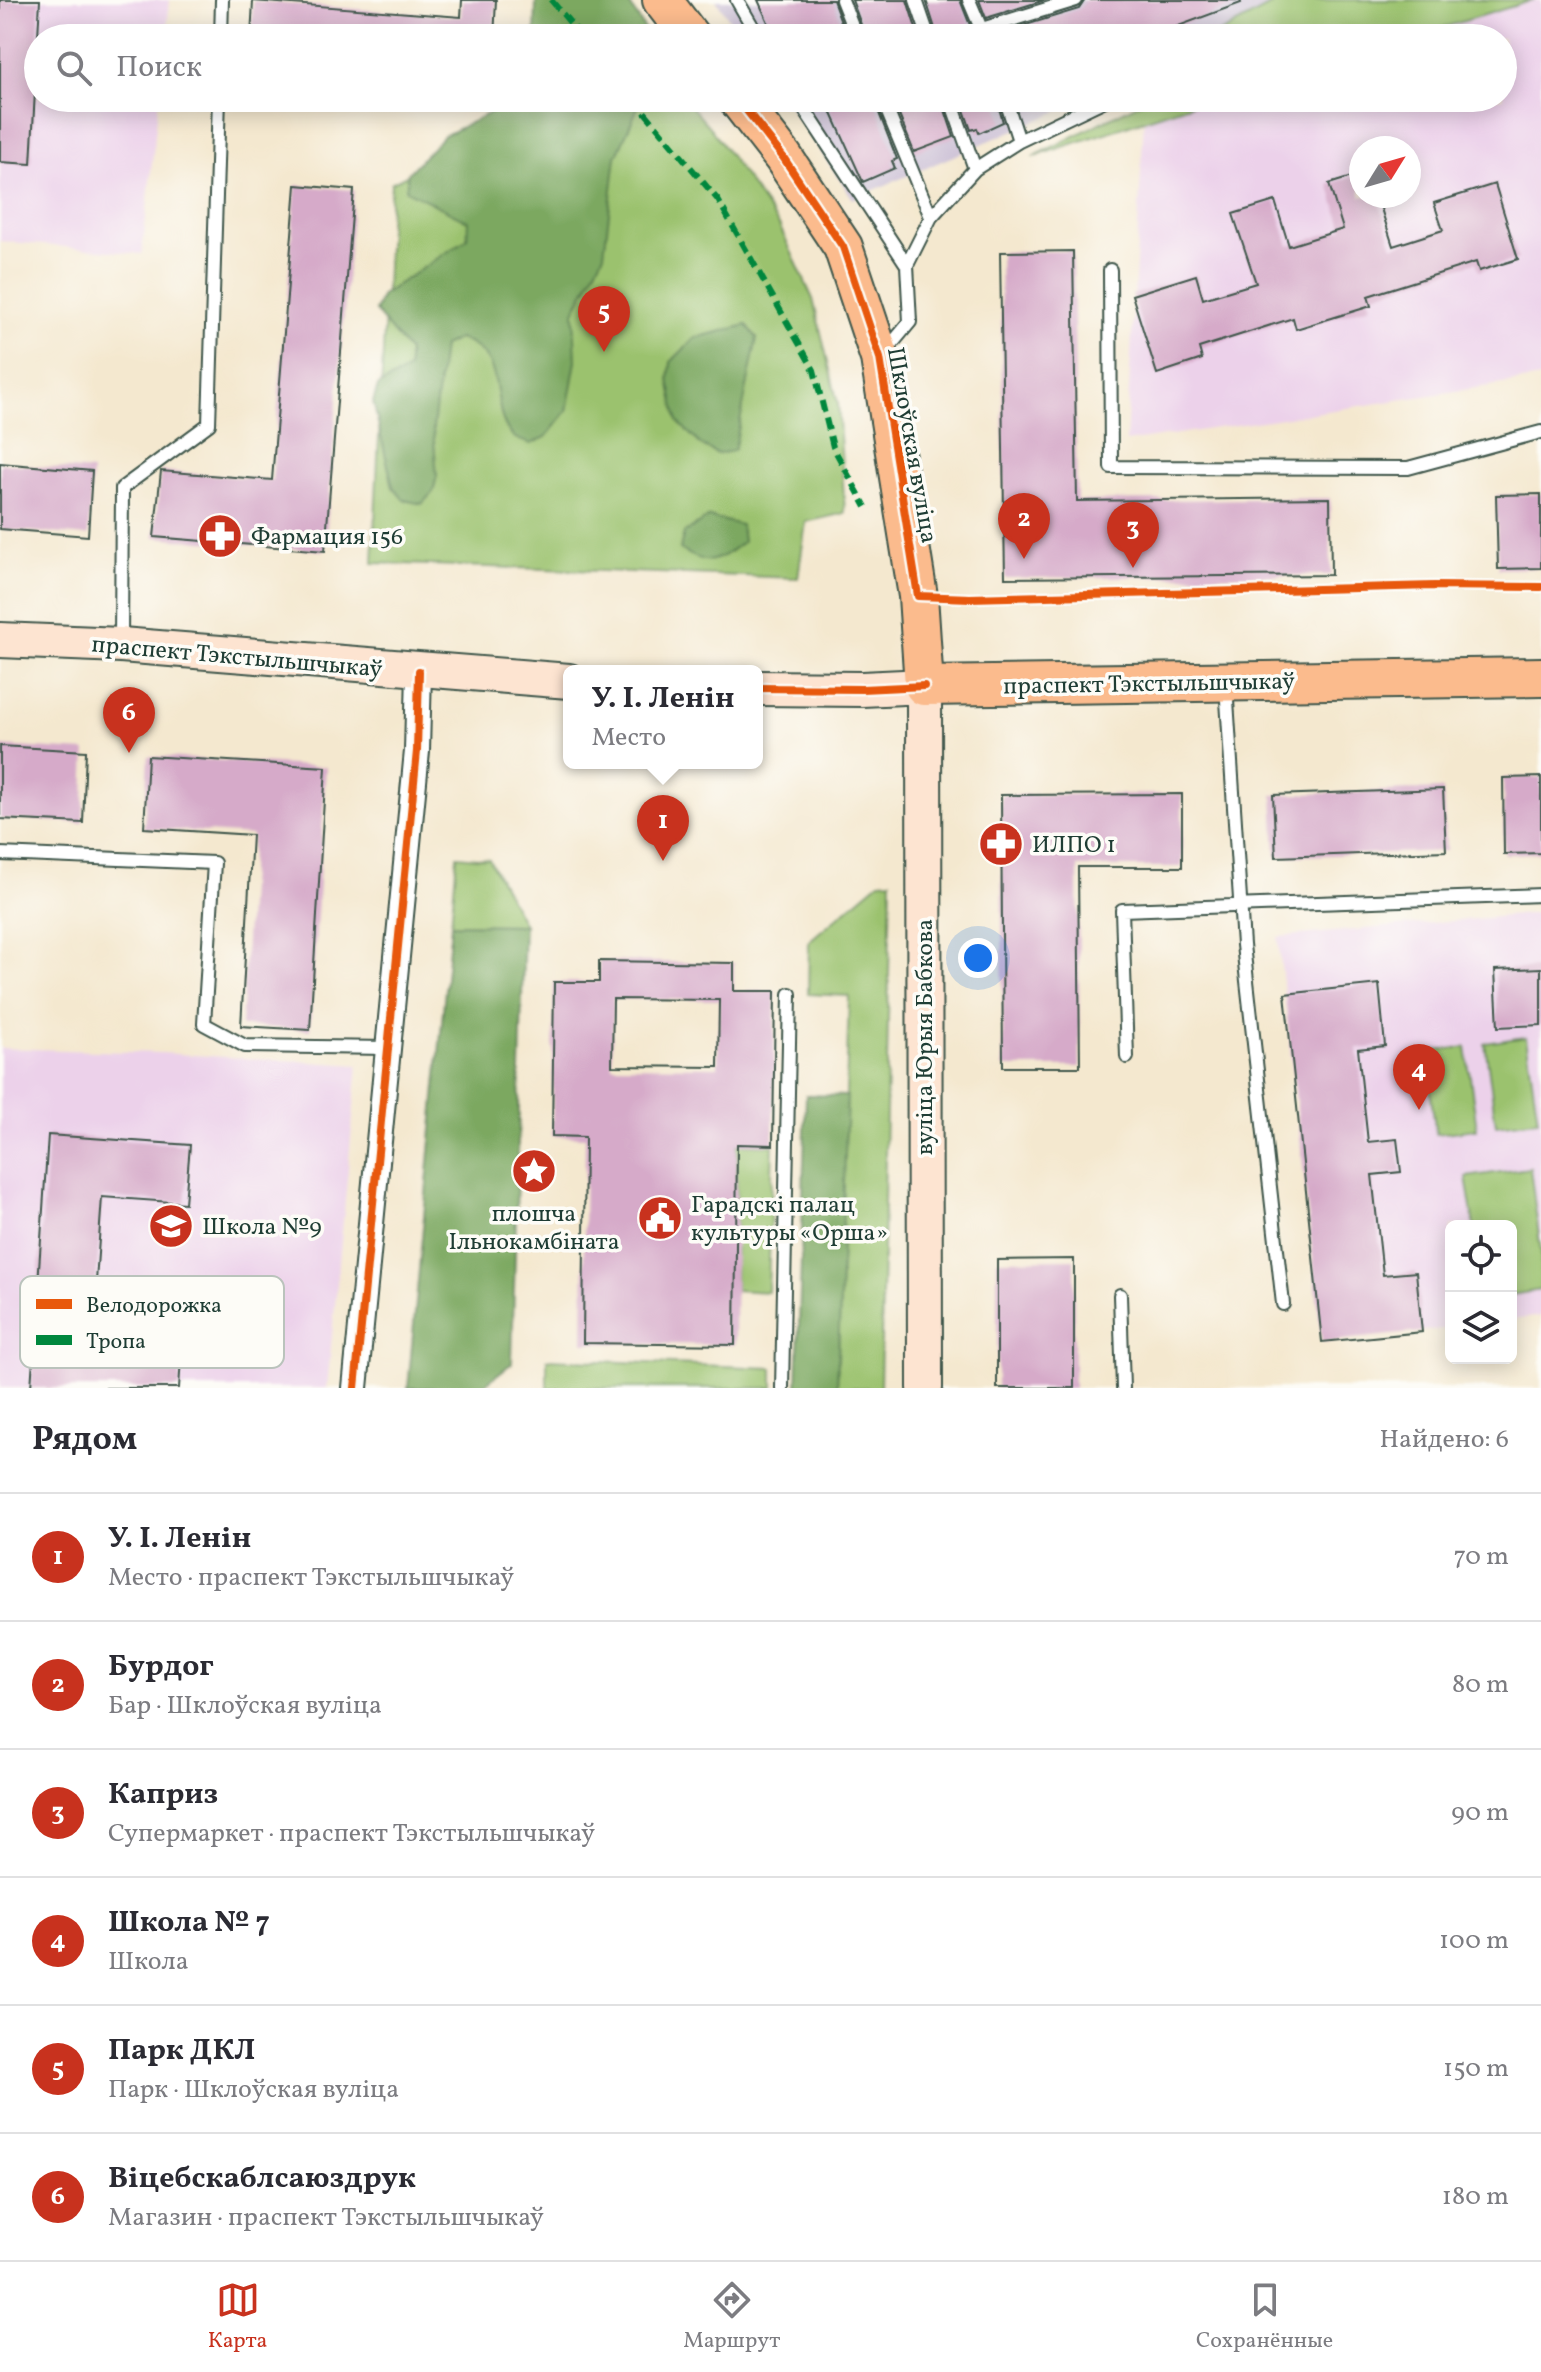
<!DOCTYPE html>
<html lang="ru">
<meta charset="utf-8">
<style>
:root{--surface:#fff;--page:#f2f2f3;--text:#2b2b33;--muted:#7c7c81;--line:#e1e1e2;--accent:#c8321e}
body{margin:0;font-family:Vollkorn,serif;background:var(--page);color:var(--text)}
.controls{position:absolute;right:24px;bottom:24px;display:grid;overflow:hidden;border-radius:12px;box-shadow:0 4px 20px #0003}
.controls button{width:72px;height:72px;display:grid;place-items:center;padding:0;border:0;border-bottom:2px solid var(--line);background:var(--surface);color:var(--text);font:40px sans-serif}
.compass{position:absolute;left:1349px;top:136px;width:72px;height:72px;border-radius:50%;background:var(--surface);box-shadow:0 4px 20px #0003;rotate:53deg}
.you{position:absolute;left:978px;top:958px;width:28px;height:28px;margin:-20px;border:6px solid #fff;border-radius:50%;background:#1a73e8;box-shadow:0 0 0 12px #1a73e833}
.badge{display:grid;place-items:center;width:52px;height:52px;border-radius:50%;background:var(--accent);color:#fff;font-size:26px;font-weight:700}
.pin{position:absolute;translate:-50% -66px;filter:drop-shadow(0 2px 4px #0008)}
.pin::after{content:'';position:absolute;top:42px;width:28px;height:24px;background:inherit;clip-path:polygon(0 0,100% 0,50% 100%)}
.popup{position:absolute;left:563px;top:665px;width:200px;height:104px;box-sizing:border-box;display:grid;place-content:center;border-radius:12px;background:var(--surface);filter:drop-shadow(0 2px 6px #0005);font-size:26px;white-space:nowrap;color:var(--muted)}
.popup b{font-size:30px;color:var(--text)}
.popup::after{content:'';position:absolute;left:50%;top:100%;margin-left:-16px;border:16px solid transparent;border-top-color:var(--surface)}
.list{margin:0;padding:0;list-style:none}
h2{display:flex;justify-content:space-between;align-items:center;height:104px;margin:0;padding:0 32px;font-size:34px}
h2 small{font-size:26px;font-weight:400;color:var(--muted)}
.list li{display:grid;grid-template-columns:52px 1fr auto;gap:24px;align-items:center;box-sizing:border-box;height:128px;padding:0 32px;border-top:2px solid var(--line)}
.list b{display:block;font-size:30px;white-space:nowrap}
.list p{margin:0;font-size:26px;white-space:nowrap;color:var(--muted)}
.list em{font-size:26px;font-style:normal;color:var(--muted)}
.icon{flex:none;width:44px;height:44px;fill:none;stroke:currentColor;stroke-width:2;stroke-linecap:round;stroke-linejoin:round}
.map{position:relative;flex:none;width:1541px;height:1388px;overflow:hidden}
.search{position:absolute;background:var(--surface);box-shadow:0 4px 20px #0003;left:24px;right:24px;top:24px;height:88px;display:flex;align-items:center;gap:20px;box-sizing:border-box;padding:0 28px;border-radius:44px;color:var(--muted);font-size:30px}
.sheet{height:872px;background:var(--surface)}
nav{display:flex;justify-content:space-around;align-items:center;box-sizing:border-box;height:112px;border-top:2px solid var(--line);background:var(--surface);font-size:22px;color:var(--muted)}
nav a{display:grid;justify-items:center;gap:4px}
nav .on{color:var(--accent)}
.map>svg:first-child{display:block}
.built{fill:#ecd1ea;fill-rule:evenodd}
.industrial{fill:#cbbfd5}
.green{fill:#9bc26e;stroke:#5d8051;stroke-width:2}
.forest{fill:#7ca861;stroke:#4e724a;stroke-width:2}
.building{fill:#d6aac9;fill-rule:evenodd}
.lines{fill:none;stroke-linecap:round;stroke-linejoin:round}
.lane-casing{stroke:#3f574b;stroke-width:16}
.street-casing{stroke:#3f574b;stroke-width:28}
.secondary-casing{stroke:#3f574b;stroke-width:38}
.primary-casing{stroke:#3f574b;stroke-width:42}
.lane{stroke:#fff;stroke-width:12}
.street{stroke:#fff;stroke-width:24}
.secondary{stroke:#fde4d1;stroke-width:34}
.primary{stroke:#fbbb8d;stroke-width:38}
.quiet{stroke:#00873e;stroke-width:6;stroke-dasharray:12 6;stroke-linecap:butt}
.cycleway-casing{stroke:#fdfcf7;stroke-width:13}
.cycleway{stroke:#e8590c;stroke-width:8}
.labels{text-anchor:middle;stroke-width:7;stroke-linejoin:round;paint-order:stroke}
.street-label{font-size:24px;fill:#1f3d34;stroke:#fdfcf7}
.poi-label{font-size:24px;fill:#1f3d34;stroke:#fdfcf7;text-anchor:start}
.key{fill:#fdfcf7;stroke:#bac3bc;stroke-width:2}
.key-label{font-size:22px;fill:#1f3d34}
</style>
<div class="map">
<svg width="1541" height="1388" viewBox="0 0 1541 1388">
<rect width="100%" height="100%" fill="#fdfcf7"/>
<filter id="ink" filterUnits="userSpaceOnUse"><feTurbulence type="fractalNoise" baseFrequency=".0125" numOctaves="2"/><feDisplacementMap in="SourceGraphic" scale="16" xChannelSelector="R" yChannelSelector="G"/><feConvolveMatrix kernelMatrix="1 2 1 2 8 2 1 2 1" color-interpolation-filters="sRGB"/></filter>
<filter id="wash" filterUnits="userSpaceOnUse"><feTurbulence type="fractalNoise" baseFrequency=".006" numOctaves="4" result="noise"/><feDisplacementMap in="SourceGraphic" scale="32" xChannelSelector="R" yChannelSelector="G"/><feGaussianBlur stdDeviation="1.8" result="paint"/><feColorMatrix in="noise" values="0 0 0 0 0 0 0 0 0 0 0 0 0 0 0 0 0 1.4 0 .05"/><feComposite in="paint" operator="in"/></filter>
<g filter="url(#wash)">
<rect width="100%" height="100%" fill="#f4e8cf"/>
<!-- built -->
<path class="built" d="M0,0H170L166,38H38V98H159L142,254L0,241Z
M1534,0H1541V378L1126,442L1144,118L1210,98H1503V38H1408ZM1361,148H1409V196H1361Z
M1541,913V1316L1511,1320V1226H1451V1328L1322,1342L1278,937Z
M0,1048L161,1053L358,1065L327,1388H0Z"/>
<!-- industrial -->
<path class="industrial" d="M716,0H1274L1275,2L1211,38H742Z
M784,98H1089L853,199Z"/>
<!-- green -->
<path class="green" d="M1281,0H1534L1408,38H1211Z
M530,98H684L711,129L779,225L813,299L838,404L845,513L806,522L798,578L373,563L391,183L483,136Z
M1149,98H1210L1033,157Z
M457,856L489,859L524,925L451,924Z
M891,880L880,1388H837L849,996L808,994L809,941L880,881Z
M1526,1037L1538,1120L1496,1125L1485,1043Z
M1466,1047L1477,1129L1436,1134L1425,1052Z
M737,1144L773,1145L768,1292L735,1290Z
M1530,1168L1541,1252V1290L1511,1295V1226H1474L1466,1177Z
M547,1359L773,1368V1388H547Z"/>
<!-- forest -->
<path class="forest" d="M536,0H627L650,38H535Z
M520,98H642L616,157L604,254L574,312L576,361L567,411L546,437L531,444C525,442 518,440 514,437C485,412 514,356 458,339L443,346L433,428L437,476L433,492L422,504L404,500L393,487L373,402L378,386L408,369V351L375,311L382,295L467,239L468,221L406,190L408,173L443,136Z
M747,325L757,338L734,451L717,454L702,446L678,422L669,380L671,362L695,338Z
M709,517L741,525L743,542C716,562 710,568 680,549L684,533Z
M451,924L524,925L512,1363L480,1388H408Z
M806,1095L847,1096L837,1388H797Z"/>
<g id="blocks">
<!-- building -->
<path class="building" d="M0,0H40L31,164L0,162Z
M462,0H496L494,38H251L253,1L461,17Z
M758,0H833L847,38H775Z
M852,0H907L919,38H866Z
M926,0H960L975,38H938Z
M979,0H1045L986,18Z
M1085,0H1240L1241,3L1146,38H994L993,35L1079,9Z
M825,98H873L897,159L892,161L895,168L863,182Z
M892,98H941L954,137L914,152Z
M960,98H996L1003,122L979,133L977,128L971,130Z
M1361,174V196H1377L1393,246L1443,230L1434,203L1495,184L1518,259L1479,271L1476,262L1368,296L1371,306L1296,329L1293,318L1199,348L1202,359L1157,374L1132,295L1196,275L1203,299L1256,283L1233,214L1275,201L1289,246L1343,229L1329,184Z
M296,185L354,190L325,551L154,537L161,471L272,480Z
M1073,251L1077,501L1330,498L1331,575L1005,578L1000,252Z
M0,463L92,471L88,536L0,529Z
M1541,494V568L1498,569L1496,495Z
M0,746L86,751L83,823L0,819Z
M148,756L326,767L310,1030L241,1026L252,835L144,828Z
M1541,777V853L1504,854L1503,778Z
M1443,789L1446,851L1276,857L1273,795Z
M1182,794V867H1078L1080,1067H1003L1001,795Z
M599,961L734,963V991H775L773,1145L737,1144L735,1345L583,1343L585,1137L552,1136L554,982H599ZM613,999L719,1000L718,1067L612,1066Z
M1541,968V1025L1498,1027L1495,970Z
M1379,984L1385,1046L1358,1049L1368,1142L1397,1139L1401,1172L1372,1175L1383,1275L1416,1272L1422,1332L1322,1342L1285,994Z
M48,1135L190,1145L185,1203L102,1197L91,1352L181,1358L179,1388H31Z
M1074,1259V1388H997V1260Z"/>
</g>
</g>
<g filter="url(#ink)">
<use href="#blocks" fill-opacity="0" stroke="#3f574b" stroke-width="2"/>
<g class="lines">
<!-- lane casing -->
<g class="lane-casing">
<path id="lane" d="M737,0L759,38
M842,0L857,38
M916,0L929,38
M969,0L985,38
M982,29L1076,0
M221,38L222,0
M797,98L907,265L910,322L885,352
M882,98L931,217
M950,98L975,169
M1019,141L1109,98
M907,265L931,217L975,169L1019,141L1005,98
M1110,270L1111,467L1408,468L1541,432
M121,642L122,488L209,424L219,98
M1226,685L1243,945L1283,1304
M0,854L214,863L204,1024L245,1046L388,1048
M1127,1057L1122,910L1541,895
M1120,1295L1123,1388
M782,1388L790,994"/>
</g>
<!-- street casing -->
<g class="street-casing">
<path id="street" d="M355,1388L417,751L419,671"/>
</g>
<!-- secondary casing -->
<g class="secondary-casing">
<path id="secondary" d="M0,640L121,645L569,681
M757,688L862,689L924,686L925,1388"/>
</g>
<!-- primary casing -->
<g class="primary-casing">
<path id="primary" d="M662,0L691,38
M737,98L783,157L843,247L880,358L918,596L924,686L1541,677"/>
</g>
<!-- lane -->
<use href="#lane" class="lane"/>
<!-- street -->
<use href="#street" class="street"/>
<!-- secondary -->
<use href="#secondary" class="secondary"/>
<!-- primary -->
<use href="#primary" class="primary"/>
<!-- quiet -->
<path class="quiet" d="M551,0L583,38
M633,98L718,200L814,370L833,447L866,507"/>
<!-- cycleway casing -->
<g class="cycleway-casing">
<path id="cycleway" d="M737,98L783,157L843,247L880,358L918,596L970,598L1434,586L1541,587
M757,688L862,689L924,686
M355,1388L417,751L419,671"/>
</g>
<!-- cycleway -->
<use href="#cycleway" class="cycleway"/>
</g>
</g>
<!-- icons -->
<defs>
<g id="pharmacy-disc" transform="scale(2.3)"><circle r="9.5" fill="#c8321e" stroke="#fdfcf7"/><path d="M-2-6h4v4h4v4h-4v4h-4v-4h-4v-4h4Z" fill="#fff"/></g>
<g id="sight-disc" transform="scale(2.3)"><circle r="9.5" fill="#c8321e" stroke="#fdfcf7"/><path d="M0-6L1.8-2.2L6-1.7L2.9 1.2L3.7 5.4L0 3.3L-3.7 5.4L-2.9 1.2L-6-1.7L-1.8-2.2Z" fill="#fff"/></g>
<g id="civic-disc" transform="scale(2.3)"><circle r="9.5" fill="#c8321e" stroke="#fdfcf7"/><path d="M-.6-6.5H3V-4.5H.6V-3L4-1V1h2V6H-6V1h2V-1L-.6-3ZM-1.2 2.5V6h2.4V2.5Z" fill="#fff"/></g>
<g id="school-disc" transform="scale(2.3)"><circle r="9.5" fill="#c8321e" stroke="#fdfcf7"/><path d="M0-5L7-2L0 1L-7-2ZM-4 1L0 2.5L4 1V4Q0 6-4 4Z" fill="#fff"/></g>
</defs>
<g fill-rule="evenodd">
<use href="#pharmacy-disc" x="220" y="536"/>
<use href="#pharmacy-disc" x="1001" y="844"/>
<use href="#sight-disc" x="534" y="1171"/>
<use href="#civic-disc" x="660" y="1218"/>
<use href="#school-disc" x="171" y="1226"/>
</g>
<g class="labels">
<!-- street labels -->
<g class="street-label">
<text transform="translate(913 445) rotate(80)" y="8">Шклоўская вуліца</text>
<text transform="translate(237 656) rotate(5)" y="8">праспект Тэкстыльшчыкаў</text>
<text transform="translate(1149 683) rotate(-1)" y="8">праспект Тэкстыльшчыкаў</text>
<text transform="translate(924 1037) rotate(-90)" y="8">вуліца Юрыя Бабкова</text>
</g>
<!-- poi labels -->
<g class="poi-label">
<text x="251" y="544">Фармация 156</text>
<text x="1032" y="852">ИЛПО 1</text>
<text x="691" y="1212">Гарадскі палац<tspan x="691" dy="28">культуры «Орша»</tspan></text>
<text x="534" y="1221" text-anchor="middle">плошча<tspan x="534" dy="28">Ільнокамбіната</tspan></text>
<text x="202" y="1234">Школа №9</text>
</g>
</g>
<!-- legend -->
<rect x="20" y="1276" width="264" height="92" rx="12" class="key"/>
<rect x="36" y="1299" width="36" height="10" fill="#e8590c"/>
<rect x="36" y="1335" width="36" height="10" fill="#00873e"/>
<g class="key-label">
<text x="86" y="1312">Велодорожка</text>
<text x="86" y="1348">Тропа</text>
</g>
</svg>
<div class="controls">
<button><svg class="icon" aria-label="locate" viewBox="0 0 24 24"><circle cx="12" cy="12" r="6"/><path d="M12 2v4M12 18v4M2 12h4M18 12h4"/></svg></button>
<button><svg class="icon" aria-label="layers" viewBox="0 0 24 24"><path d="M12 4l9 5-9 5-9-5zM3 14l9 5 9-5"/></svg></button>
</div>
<svg class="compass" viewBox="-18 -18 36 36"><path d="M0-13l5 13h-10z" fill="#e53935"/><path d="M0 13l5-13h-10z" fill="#7c7c81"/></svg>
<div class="you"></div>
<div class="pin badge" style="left:663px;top:861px">1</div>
<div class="popup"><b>У. І. Ленін</b>Место</div>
<div class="pin badge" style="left:1024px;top:559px">2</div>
<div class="pin badge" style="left:1133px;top:568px">3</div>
<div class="pin badge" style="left:1419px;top:1110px">4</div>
<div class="pin badge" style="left:604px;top:352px">5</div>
<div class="pin badge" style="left:129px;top:753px">6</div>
<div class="search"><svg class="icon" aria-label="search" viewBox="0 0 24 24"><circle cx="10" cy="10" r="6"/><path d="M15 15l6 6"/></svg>Поиск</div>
</div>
<section class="sheet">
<h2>Рядом<small>Найдено: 6</small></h2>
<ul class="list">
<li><span class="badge">1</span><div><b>У. І. Ленін</b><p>Место · праспект Тэкстыльшчыкаў</p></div><em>70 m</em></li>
<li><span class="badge">2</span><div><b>Бурдог</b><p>Бар · Шклоўская вуліца</p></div><em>80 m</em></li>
<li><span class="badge">3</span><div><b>Каприз</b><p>Супермаркет · праспект Тэкстыльшчыкаў</p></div><em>90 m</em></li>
<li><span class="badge">4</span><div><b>Школа № 7</b><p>Школа</p></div><em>100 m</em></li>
<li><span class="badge">5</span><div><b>Парк ДКЛ</b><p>Парк · Шклоўская вуліца</p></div><em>150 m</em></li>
<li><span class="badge">6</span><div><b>Віцебскаблсаюздрук</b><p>Магазин · праспект Тэкстыльшчыкаў</p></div><em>180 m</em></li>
</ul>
</section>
<nav>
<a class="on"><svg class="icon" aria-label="map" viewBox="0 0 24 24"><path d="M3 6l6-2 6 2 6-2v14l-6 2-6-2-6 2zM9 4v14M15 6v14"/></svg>Карта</a>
<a><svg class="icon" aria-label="directions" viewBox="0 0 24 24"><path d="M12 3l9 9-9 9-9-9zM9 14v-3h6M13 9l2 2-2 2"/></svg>Маршрут</a>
<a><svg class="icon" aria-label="saved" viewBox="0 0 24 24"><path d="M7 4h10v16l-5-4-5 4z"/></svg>Сохранённые</a>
</nav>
